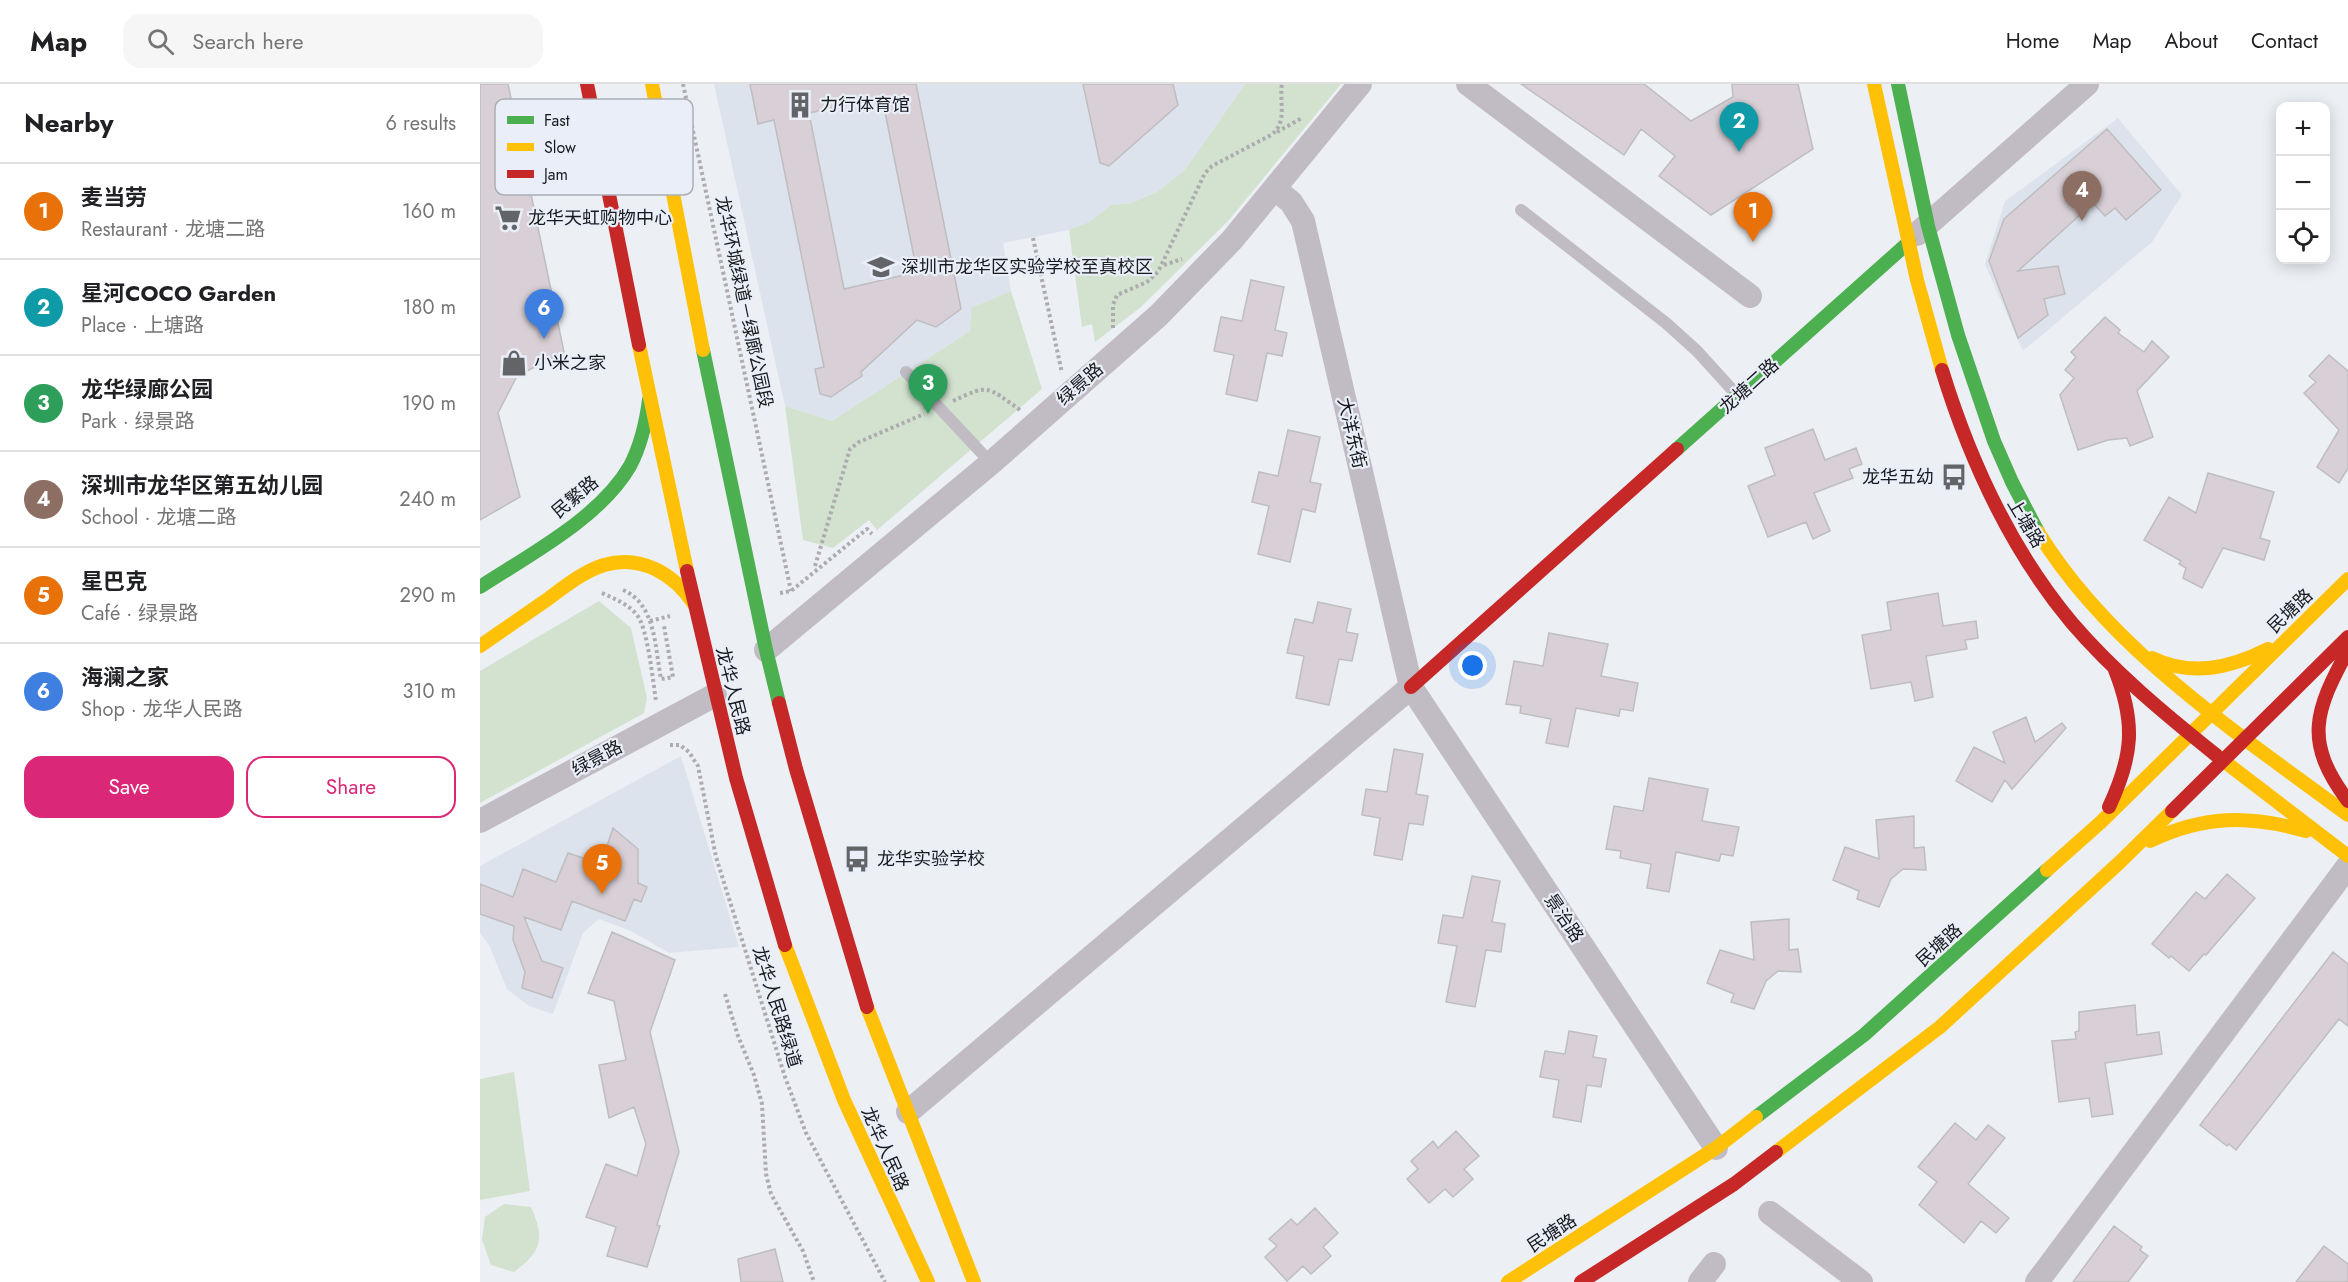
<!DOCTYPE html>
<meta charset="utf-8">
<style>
:root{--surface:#fff;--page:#f6f6f6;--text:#202124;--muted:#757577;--line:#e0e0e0;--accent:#db2777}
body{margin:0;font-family:Jost,"Noto Sans SC",sans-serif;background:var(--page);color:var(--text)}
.controls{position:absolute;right:18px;top:18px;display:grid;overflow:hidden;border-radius:12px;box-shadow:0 3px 15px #0003}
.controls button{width:54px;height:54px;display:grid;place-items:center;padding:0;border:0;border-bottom:2px solid var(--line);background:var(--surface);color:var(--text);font:30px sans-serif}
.you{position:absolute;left:993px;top:582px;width:21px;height:21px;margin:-15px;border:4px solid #fff;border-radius:50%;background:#1a73e8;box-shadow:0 0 0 9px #1a73e833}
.badge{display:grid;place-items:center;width:39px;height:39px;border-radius:50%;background:var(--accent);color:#fff;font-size:20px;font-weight:700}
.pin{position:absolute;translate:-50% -50px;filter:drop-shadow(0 2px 3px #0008)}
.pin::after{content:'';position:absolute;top:32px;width:21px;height:18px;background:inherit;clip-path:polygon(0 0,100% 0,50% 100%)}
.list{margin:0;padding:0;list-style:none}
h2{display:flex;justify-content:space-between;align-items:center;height:78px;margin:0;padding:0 24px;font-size:26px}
h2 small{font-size:20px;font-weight:400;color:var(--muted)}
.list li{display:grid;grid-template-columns:39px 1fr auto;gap:18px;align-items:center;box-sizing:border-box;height:96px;padding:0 24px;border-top:2px solid var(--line)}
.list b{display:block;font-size:22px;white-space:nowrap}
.list p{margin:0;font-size:20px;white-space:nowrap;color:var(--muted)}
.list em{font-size:20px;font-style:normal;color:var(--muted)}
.actions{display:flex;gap:12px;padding:18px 24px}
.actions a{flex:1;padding:14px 0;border:2px solid var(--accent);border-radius:18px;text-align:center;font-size:21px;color:var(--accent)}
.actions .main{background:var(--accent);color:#fff}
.icon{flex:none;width:33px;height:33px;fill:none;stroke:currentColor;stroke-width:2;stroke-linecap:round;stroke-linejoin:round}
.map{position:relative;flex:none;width:1868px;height:1198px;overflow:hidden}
header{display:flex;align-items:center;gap:36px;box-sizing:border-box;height:84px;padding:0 30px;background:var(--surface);border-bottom:2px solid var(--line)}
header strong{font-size:28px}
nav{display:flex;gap:33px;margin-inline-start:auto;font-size:21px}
.search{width:420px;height:54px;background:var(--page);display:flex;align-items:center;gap:15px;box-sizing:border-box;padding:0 21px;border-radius:18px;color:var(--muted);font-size:22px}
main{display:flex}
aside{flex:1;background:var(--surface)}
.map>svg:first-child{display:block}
.built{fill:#dde3ed}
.green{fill:#d2e2cf}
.building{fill:#d8d0d6;stroke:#bebdc0;stroke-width:1.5;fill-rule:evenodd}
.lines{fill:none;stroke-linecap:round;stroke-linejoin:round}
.path{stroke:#adabaf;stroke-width:4;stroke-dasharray:3 3;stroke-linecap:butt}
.lane{stroke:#c1bcc3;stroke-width:12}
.street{stroke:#c1bcc3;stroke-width:24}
.fast{stroke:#4caf50;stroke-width:14}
.slow{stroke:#ffc107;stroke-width:14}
.jam{stroke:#c62828;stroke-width:14}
.labels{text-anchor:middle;stroke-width:4.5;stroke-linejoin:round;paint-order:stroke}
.poi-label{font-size:18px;fill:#18191d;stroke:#e9eef8;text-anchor:start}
.street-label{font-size:18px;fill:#18191d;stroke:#e9eef8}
.key{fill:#e9eef8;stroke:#aaaeb6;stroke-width:1.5}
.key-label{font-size:16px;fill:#18191d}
</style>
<header>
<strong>Map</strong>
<div class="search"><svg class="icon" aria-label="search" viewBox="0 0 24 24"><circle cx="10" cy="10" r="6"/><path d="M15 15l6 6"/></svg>Search here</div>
<nav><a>Home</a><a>Map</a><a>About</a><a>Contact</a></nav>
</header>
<main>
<aside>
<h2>Nearby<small>6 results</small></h2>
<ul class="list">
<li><span class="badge" style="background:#e8710a">1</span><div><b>麦当劳</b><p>Restaurant · 龙塘二路</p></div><em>160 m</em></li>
<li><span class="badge" style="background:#0f9aa8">2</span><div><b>星河COCO Garden</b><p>Place · 上塘路</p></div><em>180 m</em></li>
<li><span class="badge" style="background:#2e9e5b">3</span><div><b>龙华绿廊公园</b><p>Park · 绿景路</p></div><em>190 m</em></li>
<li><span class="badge" style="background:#8d6e63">4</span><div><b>深圳市龙华区第五幼儿园</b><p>School · 龙塘二路</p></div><em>240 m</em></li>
<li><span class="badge" style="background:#e8710a">5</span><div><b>星巴克</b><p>Café · 绿景路</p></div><em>290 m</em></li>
<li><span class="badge" style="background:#3f7fe0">6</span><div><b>海澜之家</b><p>Shop · 龙华人民路</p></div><em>310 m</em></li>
</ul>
<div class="actions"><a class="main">Save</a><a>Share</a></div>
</aside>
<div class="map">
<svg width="1868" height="1198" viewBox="0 0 1868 1198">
<rect width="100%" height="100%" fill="#eceff4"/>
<!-- built -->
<path class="built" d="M234,0H765L704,87L677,108L651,119L631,121L611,137L589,146L523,159L531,207L491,224L490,247L352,337L305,322Z
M1638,34L1702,111L1672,158L1543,267L1505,180L1525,117Z
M201,672L259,863L189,869L151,847L119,835L103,849L73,930L49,922L27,905L9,861L0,849V782Z"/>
<!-- green -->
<path class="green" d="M765,0H861L748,137L661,223L615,258L612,240L602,243L589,146L611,137L631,121L651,119L677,108L704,87Z
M531,207L562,305L397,446L389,436L353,464L323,456L305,322L352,337L490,247L491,224Z
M119,517L151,544L167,614L164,629L0,719V587Z
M34,988L50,1107L0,1116V995Z
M24,1120L51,1123C65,1154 62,1168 34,1188L11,1181L2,1156L5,1133Z"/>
<!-- building -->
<path class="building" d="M0,0H28L84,268L37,292L18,329L40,413L0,436Z
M270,0H436L481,225L456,243L437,236L381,288L382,292L351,313L340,310L335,285L344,283L294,36L278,40ZM402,13L437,188L364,205L329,29Z
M603,0H693L698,21L629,82L620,79Z
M1041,0H1164L1211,37L1253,13L1252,0H1318L1333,65L1231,131L1179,92L1195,72L1161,45L1144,71Z
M1627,45L1681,106L1646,136L1635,124L1625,132L1613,119L1538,187L1578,182L1585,210L1564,215L1568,231L1538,254L1509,177L1524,135Z
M771,196L804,203L795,246L807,249L802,272L787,269L777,317L746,310L754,271L734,267L741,233L762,237Z
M1625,233L1640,246L1638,249L1664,268L1672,257L1689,273L1657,307L1673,353L1650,362L1647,354L1628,356L1598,366L1580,311L1594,294L1585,286L1596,273L1591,268Z
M1849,271L1868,287V384L1859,399L1837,383L1859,346L1824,309L1836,298L1829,292Z
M1333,345L1345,376L1376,364L1382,380L1369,385L1373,394L1334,409L1350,447L1333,455L1326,438L1288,453L1268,402L1295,391L1285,364Z
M808,346L840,353L830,398L841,400L835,428L822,425L810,478L778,470L789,422L772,418L779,388L798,392Z
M1728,389L1794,408L1780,454L1790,457L1784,476L1743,464L1722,504L1703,494L1706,484L1699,480L1701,477L1664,456L1689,413L1716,429Z
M1458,509L1463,542L1496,537L1498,554L1485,556L1487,565L1446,572L1453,613L1435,617L1431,598L1391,605L1382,551L1411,546L1407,518Z
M838,518L871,525L866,548L878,550L872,577L859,575L849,621L816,614L824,572L807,569L815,535L833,539Z
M1069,549L1128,560L1121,592L1158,599L1153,627L1140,625L1139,632L1096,624L1088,663L1066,659L1071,635L1040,629L1041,622L1026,620L1034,577L1063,582Z
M1546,633L1555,658L1582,639L1586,644L1532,705L1525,696L1512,718L1476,697L1494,663L1525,679L1513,648Z
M914,665L943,670L936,710L948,712L943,741L929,739L922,776L894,771L900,734L882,731L886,705L907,708Z
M1169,694L1228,705L1222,737L1259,743L1253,772L1241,770L1239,777L1196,768L1189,808L1167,804L1171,780L1140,774L1141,767L1126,765L1134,722L1163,727Z
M1434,732V764L1444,763L1446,786L1423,785L1411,795L1399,823L1377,815L1379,807L1353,796L1365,763L1399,775L1396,736Z
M133,744L158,765V799L167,803L161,818L154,815L145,837L92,817L81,846L44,833L62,877L83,884L72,914L42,904L45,888L33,856L34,842L0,830V800L33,813L43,785L76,798L88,769L121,780Z
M1747,790L1775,814L1726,871L1724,870L1709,887L1691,872L1689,874L1672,860L1716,808L1725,815Z
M992,792L1020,797L1012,838L1025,840L1021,868L1006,866L995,923L966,918L977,862L958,859L963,831L983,834Z
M1309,835V866L1318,865L1321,888L1298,887L1286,897L1274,925L1251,918L1254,910L1227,899L1240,866L1274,876L1271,838Z
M132,848L195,876L170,948L199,1068L177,1141L180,1142L167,1183L127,1172L136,1143L106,1133L126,1080L157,1092L166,1060L154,1023L129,1034L119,981L146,976L134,917L108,909Z
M1853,868L1868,880V942L1859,935L1756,1066L1749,1060L1747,1062L1720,1041Z
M1655,921L1657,951L1679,948L1682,970L1625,979L1633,1030L1612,1033L1609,1014L1579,1018L1572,957L1596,955L1595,948L1599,947V928Z
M1089,947L1117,952L1113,973L1126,975L1121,1003L1107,1001L1101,1038L1073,1033L1079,996L1060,993L1065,967L1085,970Z
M1475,1039L1496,1056L1508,1041L1525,1054L1488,1100L1529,1134L1516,1149L1501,1137L1484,1159L1439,1121L1457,1098L1438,1083Z
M976,1047L999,1072L984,1085L993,1095L973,1113L965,1105L949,1119L927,1095L938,1085L931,1077L953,1057L958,1064Z
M835,1124L858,1149L843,1163L851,1172L831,1190L823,1182L807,1197L785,1173L797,1162L789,1155L811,1135L817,1141Z
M1634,1142L1662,1163L1660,1166L1668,1172L1648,1198H1593Z
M1844,1162L1868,1180V1198H1816Z
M295,1165L303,1198H261L258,1175Z"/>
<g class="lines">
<!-- path -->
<path class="path" d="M203,0L311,507
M797,48L822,34
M553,154L582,289
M684,181L702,175
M633,244V221L637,211L667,198L678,188L725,89L732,82L791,51C808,39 799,17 802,0
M473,317C510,299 507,303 540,326
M335,482L370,365L379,358L444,330
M143,506C176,520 175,564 181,595L193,593L184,542
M122,509C135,515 148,520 157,531C168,545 173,598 176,617
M300,509L311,507L387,445L392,450
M170,537L190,532
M190,661H200L209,668L218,682L236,773L305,993L326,1049L405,1198
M245,910L258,952L274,991L282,1020L286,1090L291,1110L323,1167L334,1198"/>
<!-- lane -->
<path class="lane" d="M1041,126L1186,239L1217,267L1257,311
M426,288L511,379"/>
<!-- street -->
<path class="street" d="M988,0L1270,212
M796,106L811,118L823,137L931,603L1236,1064
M1437,150L1607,0
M286,566L511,379L679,231L752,156L880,0
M0,737L235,611
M428,1028L931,603
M1290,1129L1381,1198
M1220,1198L1234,1180
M1557,1198L1868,782"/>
<!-- fast -->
<path class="fast" d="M1418,0L1448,142L1478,251L1514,357L1532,398L1558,448
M223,266L286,566L299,619
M1197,365L1429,158
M0,503C49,471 120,434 150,382C161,361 166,339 169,316
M1276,1033L1384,951L1567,786"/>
<!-- slow -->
<path class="slow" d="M172,0L223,266
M1394,0L1437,196L1462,286
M159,261L207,487
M1558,448C1630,566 1759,650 1868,731
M0,562C22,547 43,532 65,517C83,504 102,488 124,481C161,470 194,490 214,520
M1672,574C1712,593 1750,584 1788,565
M1736,671L1868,772
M1670,757C1724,731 1769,731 1826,747
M1567,786L1621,738L1868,495
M305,861L364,1016L448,1198
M387,923L494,1198
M1296,1068L1460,943L1640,778L1692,727
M1028,1198L1236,1064L1276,1033"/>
<!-- jam -->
<path class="jam" d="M107,0L159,261
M1462,286C1490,377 1531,466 1592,539C1634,588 1686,631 1736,671
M207,487L256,694L305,861
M1868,566C1835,627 1823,657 1868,717
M931,603L1197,365
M299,619L316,685L387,923
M1629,723C1653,672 1656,639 1635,586
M1692,727L1868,553
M1101,1198L1254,1100L1296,1068"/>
</g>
<!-- icons -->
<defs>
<g id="building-bare" transform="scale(2.07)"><path d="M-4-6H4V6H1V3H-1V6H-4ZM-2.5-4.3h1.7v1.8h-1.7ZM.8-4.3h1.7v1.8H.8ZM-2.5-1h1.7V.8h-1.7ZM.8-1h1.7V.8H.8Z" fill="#626468" stroke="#e9eef8" stroke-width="2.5" paint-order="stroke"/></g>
<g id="supermarket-bare" transform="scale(2.07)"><path d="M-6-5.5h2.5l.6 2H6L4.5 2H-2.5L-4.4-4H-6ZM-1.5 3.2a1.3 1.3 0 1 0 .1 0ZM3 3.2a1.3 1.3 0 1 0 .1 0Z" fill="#626468" stroke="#e9eef8" stroke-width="2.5" paint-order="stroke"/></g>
<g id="school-bare" transform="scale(2.07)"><path d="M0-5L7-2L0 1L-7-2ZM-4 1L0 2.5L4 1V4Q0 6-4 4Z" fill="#626468" stroke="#e9eef8" stroke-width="2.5" paint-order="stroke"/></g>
<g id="shop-bare" transform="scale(2.07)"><path d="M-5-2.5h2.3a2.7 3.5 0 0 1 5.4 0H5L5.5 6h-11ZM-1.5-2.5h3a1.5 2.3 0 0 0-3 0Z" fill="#626468" stroke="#e9eef8" stroke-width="2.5" paint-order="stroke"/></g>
<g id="bus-bare" transform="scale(2.07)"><path d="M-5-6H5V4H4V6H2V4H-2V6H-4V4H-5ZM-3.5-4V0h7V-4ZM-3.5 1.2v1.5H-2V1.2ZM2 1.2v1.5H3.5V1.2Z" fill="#626468" stroke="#e9eef8" stroke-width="2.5" paint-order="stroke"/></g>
</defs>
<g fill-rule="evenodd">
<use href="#building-bare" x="320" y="21"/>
<use href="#supermarket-bare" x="28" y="134"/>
<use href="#school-bare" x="401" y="183"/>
<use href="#shop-bare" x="34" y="279"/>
<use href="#bus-bare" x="1474" y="393"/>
<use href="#bus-bare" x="377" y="775"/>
</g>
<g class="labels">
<!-- poi labels -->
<g class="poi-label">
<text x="340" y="27">力行体育馆</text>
<text x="48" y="140">龙华天虹购物中心</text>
<text x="421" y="189">深圳市龙华区实验学校至真校区</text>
<text x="54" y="285">小米之家</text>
<text x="1454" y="399" text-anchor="end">龙华五幼</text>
<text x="397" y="781">龙华实验学校</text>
</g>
<!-- street labels -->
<g class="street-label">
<text transform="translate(264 218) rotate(78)" y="6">龙华环城绿道－绿廊公园段</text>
<text transform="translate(600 300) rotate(-41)" y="6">绿景路</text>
<text transform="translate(1269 302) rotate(-42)" y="6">龙塘二路</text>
<text transform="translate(872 349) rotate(77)" y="6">大洋东街</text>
<text transform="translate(95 413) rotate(-40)" y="6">民繁路</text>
<text transform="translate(1546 439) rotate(59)" y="6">上塘路</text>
<text transform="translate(1810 527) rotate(-44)" y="6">民塘路</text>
<text transform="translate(253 607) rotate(76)" y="6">龙华人民路</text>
<text transform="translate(117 674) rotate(-28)" y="6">绿景路</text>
<text transform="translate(1084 834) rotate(56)" y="6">景治路</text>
<text transform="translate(1459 861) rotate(-42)" y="6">民塘路</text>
<text transform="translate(297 923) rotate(73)" y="6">龙华人民路绿道</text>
<text transform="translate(405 1065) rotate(66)" y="6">龙华人民路</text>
<text transform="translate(1072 1149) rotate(-33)" y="6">民塘路</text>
</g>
</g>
<!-- legend -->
<rect x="15" y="15" width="198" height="96" rx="9" class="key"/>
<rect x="27" y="32" width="27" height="8" fill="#4caf50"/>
<rect x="27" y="59" width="27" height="8" fill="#ffc107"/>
<rect x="27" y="86" width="27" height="8" fill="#c62828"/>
<g class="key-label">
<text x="64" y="42">Fast</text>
<text x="64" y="69">Slow</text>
<text x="64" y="96">Jam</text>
</g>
</svg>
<div class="controls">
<button>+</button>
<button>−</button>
<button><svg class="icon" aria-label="locate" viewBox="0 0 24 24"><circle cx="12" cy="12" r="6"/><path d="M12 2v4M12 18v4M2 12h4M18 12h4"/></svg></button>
</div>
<div class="you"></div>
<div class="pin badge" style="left:1273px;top:158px;background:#e8710a">1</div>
<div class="pin badge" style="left:1259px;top:68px;background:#0f9aa8">2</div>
<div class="pin badge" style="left:448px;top:330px;background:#2e9e5b">3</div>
<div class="pin badge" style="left:1602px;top:137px;background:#8d6e63">4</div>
<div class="pin badge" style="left:122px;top:810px;background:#e8710a">5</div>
<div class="pin badge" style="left:64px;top:255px;background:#3f7fe0">6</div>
</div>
</main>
